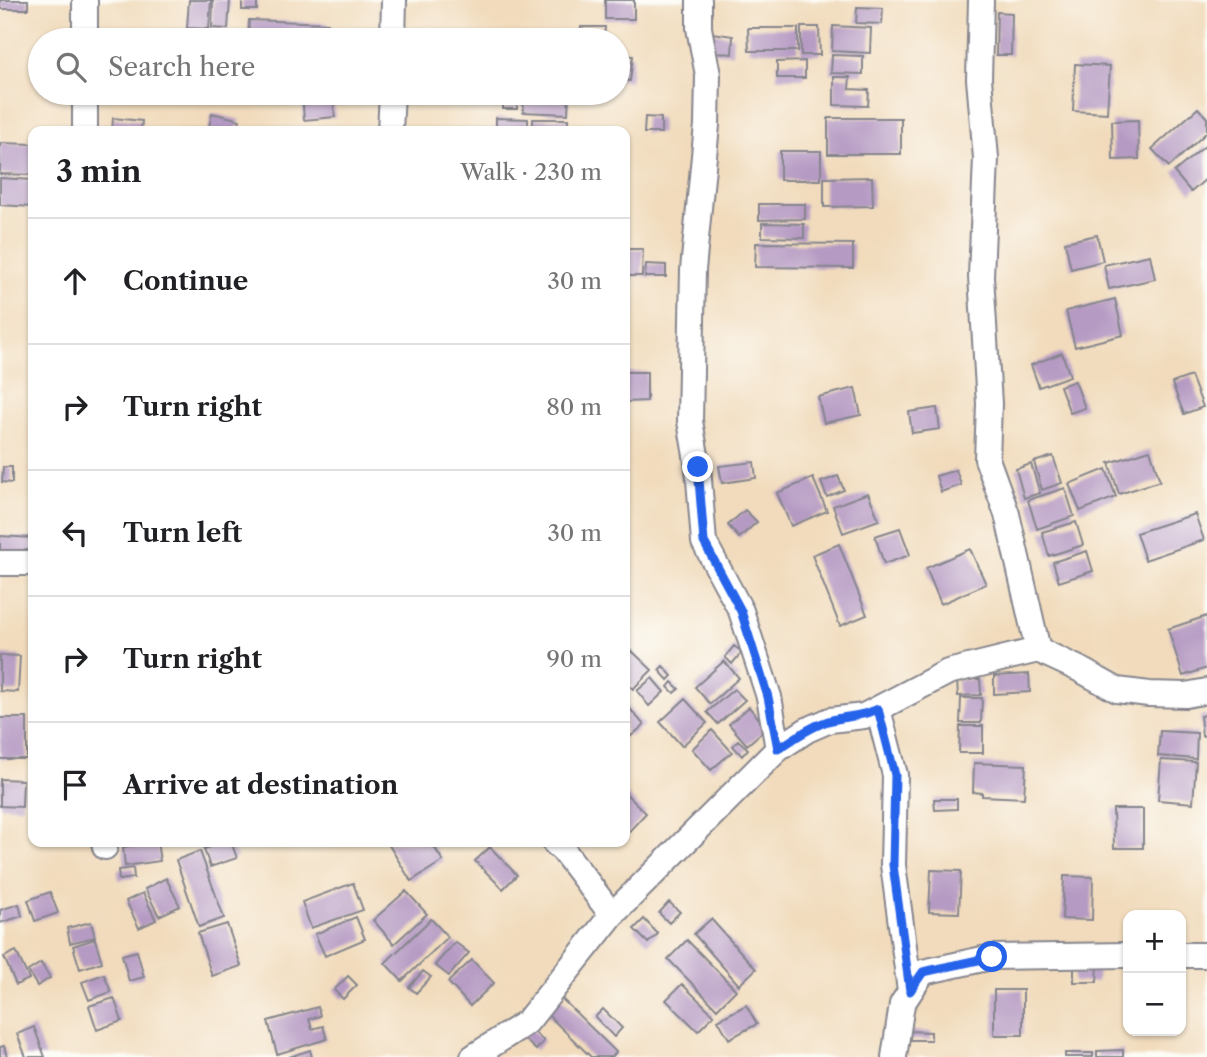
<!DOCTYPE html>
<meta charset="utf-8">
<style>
:root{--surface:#fff;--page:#f6f6f6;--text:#202124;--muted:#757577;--line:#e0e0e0}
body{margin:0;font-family:"Libre Caslon Text",serif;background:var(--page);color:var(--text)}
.controls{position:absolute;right:21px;bottom:21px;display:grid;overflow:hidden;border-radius:14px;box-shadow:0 2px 5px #0004}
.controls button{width:63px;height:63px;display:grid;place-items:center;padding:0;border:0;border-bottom:2px solid var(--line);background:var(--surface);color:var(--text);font:35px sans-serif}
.stop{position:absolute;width:21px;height:21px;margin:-16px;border:5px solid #2563eb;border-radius:50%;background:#fff}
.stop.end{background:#2563eb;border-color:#fff;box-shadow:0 2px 7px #0008}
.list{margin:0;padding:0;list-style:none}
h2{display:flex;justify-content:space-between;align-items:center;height:91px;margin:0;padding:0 28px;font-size:30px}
h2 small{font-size:23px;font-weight:400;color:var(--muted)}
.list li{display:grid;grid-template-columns:46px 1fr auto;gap:21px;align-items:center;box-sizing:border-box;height:126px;padding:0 28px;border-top:2px solid var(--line)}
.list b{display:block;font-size:26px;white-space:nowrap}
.list em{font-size:23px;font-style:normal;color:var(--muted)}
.icon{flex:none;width:38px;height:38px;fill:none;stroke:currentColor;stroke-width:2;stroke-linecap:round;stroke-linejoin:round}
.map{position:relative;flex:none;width:1207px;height:1057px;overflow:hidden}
.search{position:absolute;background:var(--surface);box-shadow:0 2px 5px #0004;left:28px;top:28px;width:602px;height:77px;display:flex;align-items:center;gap:18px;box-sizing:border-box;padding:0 24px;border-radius:38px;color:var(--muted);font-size:26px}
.panel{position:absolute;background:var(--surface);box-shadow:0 2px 5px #0004;left:28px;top:126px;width:602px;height:721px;border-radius:14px}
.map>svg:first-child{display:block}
.building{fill:#b59ac3}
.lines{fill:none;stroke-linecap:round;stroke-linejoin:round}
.street-casing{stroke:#86858d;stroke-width:28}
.street{stroke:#fff;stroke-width:24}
.route{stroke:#2563eb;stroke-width:9}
</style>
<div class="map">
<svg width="1207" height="1057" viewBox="0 0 1207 1057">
<rect width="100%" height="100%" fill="#fdfcf7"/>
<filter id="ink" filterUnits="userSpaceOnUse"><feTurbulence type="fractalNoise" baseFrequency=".0143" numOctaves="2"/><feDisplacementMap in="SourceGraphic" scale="14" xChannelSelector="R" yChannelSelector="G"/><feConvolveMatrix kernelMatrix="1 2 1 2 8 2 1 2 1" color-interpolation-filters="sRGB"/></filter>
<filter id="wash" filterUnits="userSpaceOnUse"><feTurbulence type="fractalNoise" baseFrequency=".00686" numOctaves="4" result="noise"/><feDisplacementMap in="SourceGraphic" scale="28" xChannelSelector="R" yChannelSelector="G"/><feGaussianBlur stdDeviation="1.57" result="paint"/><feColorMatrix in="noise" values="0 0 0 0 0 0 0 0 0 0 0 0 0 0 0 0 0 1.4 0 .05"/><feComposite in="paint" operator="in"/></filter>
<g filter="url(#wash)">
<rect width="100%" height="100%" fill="#f1dbbc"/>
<g id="blocks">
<!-- building -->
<path class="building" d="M0,0H28V9H0Z
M189,0H211L209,29L187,28Z
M213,0H230L228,29L212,28Z
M242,0H257V10H242Z
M605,0H634V19H605Z
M857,7L883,8L882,24L856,23Z
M997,12L1012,13L1011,55H996Z
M249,20L328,23V40H248Z
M833,26L871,28L870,53L832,51Z
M581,27H605L604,40H580Z
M801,27H819L820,55H801Z
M748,28H798V51H749Z
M712,33L733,36L732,54L710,52Z
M618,54L633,56L630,81L618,80Z
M832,55L863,56V74L831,73Z
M805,61V78H777V62Z
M1075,64L1110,66L1107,113L1073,111Z
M834,77H850L849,89L869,90L868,106L834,105Z
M166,93H182L181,98Z
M302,93H333L335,117L304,120Z
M503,93H517V109H503Z
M524,93H569L568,114L523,112Z
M1198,108L1207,118V132L1169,167L1152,149Z
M212,113L240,120L237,131H208Z
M645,117L661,118V133H644Z
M113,118L142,121L141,131H112Z
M496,118L528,119V131H496Z
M828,118H901V154H828Z
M533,119H568V131H533Z
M1138,120L1139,159L1113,160L1112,121Z
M0,143L33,144V175L0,174Z
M1206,145L1207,178L1191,192L1174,172Z
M780,151H821V180H780Z
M872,177L873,206L824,207V178Z
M0,178L33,180V207L0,205Z
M759,204H805V219L759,220Z
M762,223L804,224V238L762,237Z
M1097,235L1103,261L1071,269L1065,242Z
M756,243L853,244V268L755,267Z
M625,249H643L642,276H625Z
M1150,255L1155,279L1109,289L1104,265Z
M646,264L666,265V277H645Z
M1115,299L1123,335L1075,347L1066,311Z
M1062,353L1070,376L1039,387L1031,365Z
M625,372H647V401L625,402Z
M1191,376L1203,407L1184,414L1172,383Z
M1075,381L1085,408L1070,413L1060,386Z
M855,388L861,415L824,423L818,397Z
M937,408L940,429L912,433L909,412Z
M1150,450L1160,481L1119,494L1109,463Z
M1053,456L1062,483L1042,490L1034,462Z
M754,462L756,478L722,483L719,466Z
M1031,464L1040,493L1024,498L1016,469Z
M3,467H12V483L2,482Z
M1106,469L1116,497L1080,511L1069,484Z
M956,470L961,485L941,492L936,476Z
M838,476L844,490L827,497L821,482Z
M813,478L827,511L791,526L777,493Z
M1065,488L1074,516L1037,529L1028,500Z
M868,493L879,520L843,533L833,506Z
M745,510L757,522L739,538L728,525Z
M1195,514L1204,540L1145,560L1136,533Z
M1076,522L1083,545L1049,556L1042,532Z
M900,528L910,555L884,564L875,536Z
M0,536L33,538V554L0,552Z
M839,544L867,615L840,626L812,555Z
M970,549L986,584L941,604L926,568Z
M1087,551L1093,571L1059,582L1053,562Z
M1207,616V668L1183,676L1168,629Z
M734,646L742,652L732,664L725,657Z
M632,651L652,670L633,689L625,681V658Z
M0,655L20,656L18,692L0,691Z
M724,661L739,678L710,704L695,687Z
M663,666L672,676L668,680L659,670Z
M1029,674L1030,692L994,694V676Z
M652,678L664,692L649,706L637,691Z
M980,679L981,695L958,696L957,680Z
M672,682L679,689L674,693L668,687Z
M734,689L745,700L718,724L707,712Z
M961,698H982L981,723H960Z
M685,699L707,723L682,746L660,722Z
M625,703L644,725L630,737L625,731Z
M749,707L767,728L747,745L729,724Z
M1207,715V735L1202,736L1200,716Z
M0,718H27V759H0Z
M960,726H983V753H959Z
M712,730L732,752L711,770L692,749Z
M1160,731L1197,733L1196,759L1158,756Z
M738,740L748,749L742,756L733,746Z
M1161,760L1196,762L1193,803L1158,800Z
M974,763L1026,765L1024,798L982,796V793L973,792Z
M0,779L23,780L22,807L0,806Z
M625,793L646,813L625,836Z
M934,799H957V809L935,810Z
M1113,809H1143V848H1114Z
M157,842L160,861L125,866L123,847Z
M225,842H231L237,858L210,867L204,849Z
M387,842H431L443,861L411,881Z
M490,847L517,875L503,889L475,861Z
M200,851L224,918L199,927L176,860Z
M133,868L134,878L119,880L118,870Z
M931,870L961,871L959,913L929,912Z
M1064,876L1093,877L1092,920L1062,919Z
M166,878L180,906L159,916L145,889Z
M353,883L363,910L311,928L302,902Z
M406,891L427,914L394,944L373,920Z
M50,892L58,913L35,921L28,900Z
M143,893L156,920L139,928L126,901Z
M669,902L680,912L669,923L659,913Z
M19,904L22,916L0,923V910Z
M356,917L365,939L325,956L315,934Z
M431,919L448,937L402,981L385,963Z
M644,919L658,934L648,943L634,929Z
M711,919L756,969L739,985L694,934Z
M91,922L95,937L70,943L67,928Z
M227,924L241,966L212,976L198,933Z
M95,939L102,962L80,969L73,946Z
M687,940L736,990L717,1009L668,959Z
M455,942L469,953L449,976L435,965Z
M16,951L29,979L16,985L4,957Z
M137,951L144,977L129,981L122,955Z
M472,960L494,983L470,1006L448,982Z
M41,963L50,978L37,986L28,971Z
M1074,966H1098L1097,982H1074Z
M423,971L431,977L416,993L409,987Z
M104,974L111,992L89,1000L82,982Z
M348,976L357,985L343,999L334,990Z
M682,984L714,1015L698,1031L666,1000Z
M994,990H1023V1035H994Z
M559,996L616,1052L612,1057H591L544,1011Z
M114,998L122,1021L97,1030L89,1006Z
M746,1005L757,1024L729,1039L718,1020Z
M318,1007L320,1016L309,1019L312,1029L323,1026L327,1039L277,1054L268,1021Z
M603,1009L622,1028L614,1037L595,1017Z
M34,1027L45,1057H26L17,1034Z
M531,1029L544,1041L536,1050L523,1038Z
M906,1031L931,1032V1040H906Z
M4,1046L7,1057H0V1047Z
M310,1050L312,1057H289Z
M1123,1050V1057H1097V1051Z
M1065,1053H1093V1057H1065Z"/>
</g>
</g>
<g filter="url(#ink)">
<use href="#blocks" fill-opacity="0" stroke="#86858d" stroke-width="2"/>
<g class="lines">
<!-- street casing -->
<g class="street-casing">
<path id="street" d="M85,0V40
M699,0V28L708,75L707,125L693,270L690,421L698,467L704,542L741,611L769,697L778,749
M981,0L979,79L986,158L981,276L989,404L987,459L1007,514L1038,650
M393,40L394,0
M85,93V131
M390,131L392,93
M0,563H33
M878,709L895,775L893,865L910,991
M104,842L105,847
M554,842L563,850L612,915
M1181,955H1207
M473,1057L527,1022L612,915L778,749L807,730L830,720L864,716L948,672L1038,650L1079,669L1117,690L1149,694L1186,695L1207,691
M894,1057L902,1004L923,972L992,957L1128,955"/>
</g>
<!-- street -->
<use href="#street" class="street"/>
</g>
</g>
<g class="lines" filter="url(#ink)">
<!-- route -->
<path class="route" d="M698,467L704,542L741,611L768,697L778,749C794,739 809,727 828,721C845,716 861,717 878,709L895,775L893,865L910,991L923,972L992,957"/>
</g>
</svg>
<div class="controls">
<button>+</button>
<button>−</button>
</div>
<div class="stop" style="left:992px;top:957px"></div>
<div class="stop end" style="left:698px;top:467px"></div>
<div class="search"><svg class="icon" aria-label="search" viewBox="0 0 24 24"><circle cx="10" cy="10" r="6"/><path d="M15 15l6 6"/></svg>Search here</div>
<section class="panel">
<h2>3 min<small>Walk · 230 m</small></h2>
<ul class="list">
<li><svg class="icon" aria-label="ahead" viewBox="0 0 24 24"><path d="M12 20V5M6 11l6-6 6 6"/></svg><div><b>Continue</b></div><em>30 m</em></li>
<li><svg class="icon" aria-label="right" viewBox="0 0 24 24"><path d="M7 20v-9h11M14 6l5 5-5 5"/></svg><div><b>Turn right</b></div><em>80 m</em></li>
<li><svg class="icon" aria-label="left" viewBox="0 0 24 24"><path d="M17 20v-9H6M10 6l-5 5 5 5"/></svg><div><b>Turn left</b></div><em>30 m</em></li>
<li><svg class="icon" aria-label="right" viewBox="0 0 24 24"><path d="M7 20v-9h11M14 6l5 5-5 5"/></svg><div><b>Turn right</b></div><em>90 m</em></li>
<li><svg class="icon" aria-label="arrive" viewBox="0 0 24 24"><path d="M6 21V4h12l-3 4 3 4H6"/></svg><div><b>Arrive at destination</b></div></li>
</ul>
</section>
</div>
